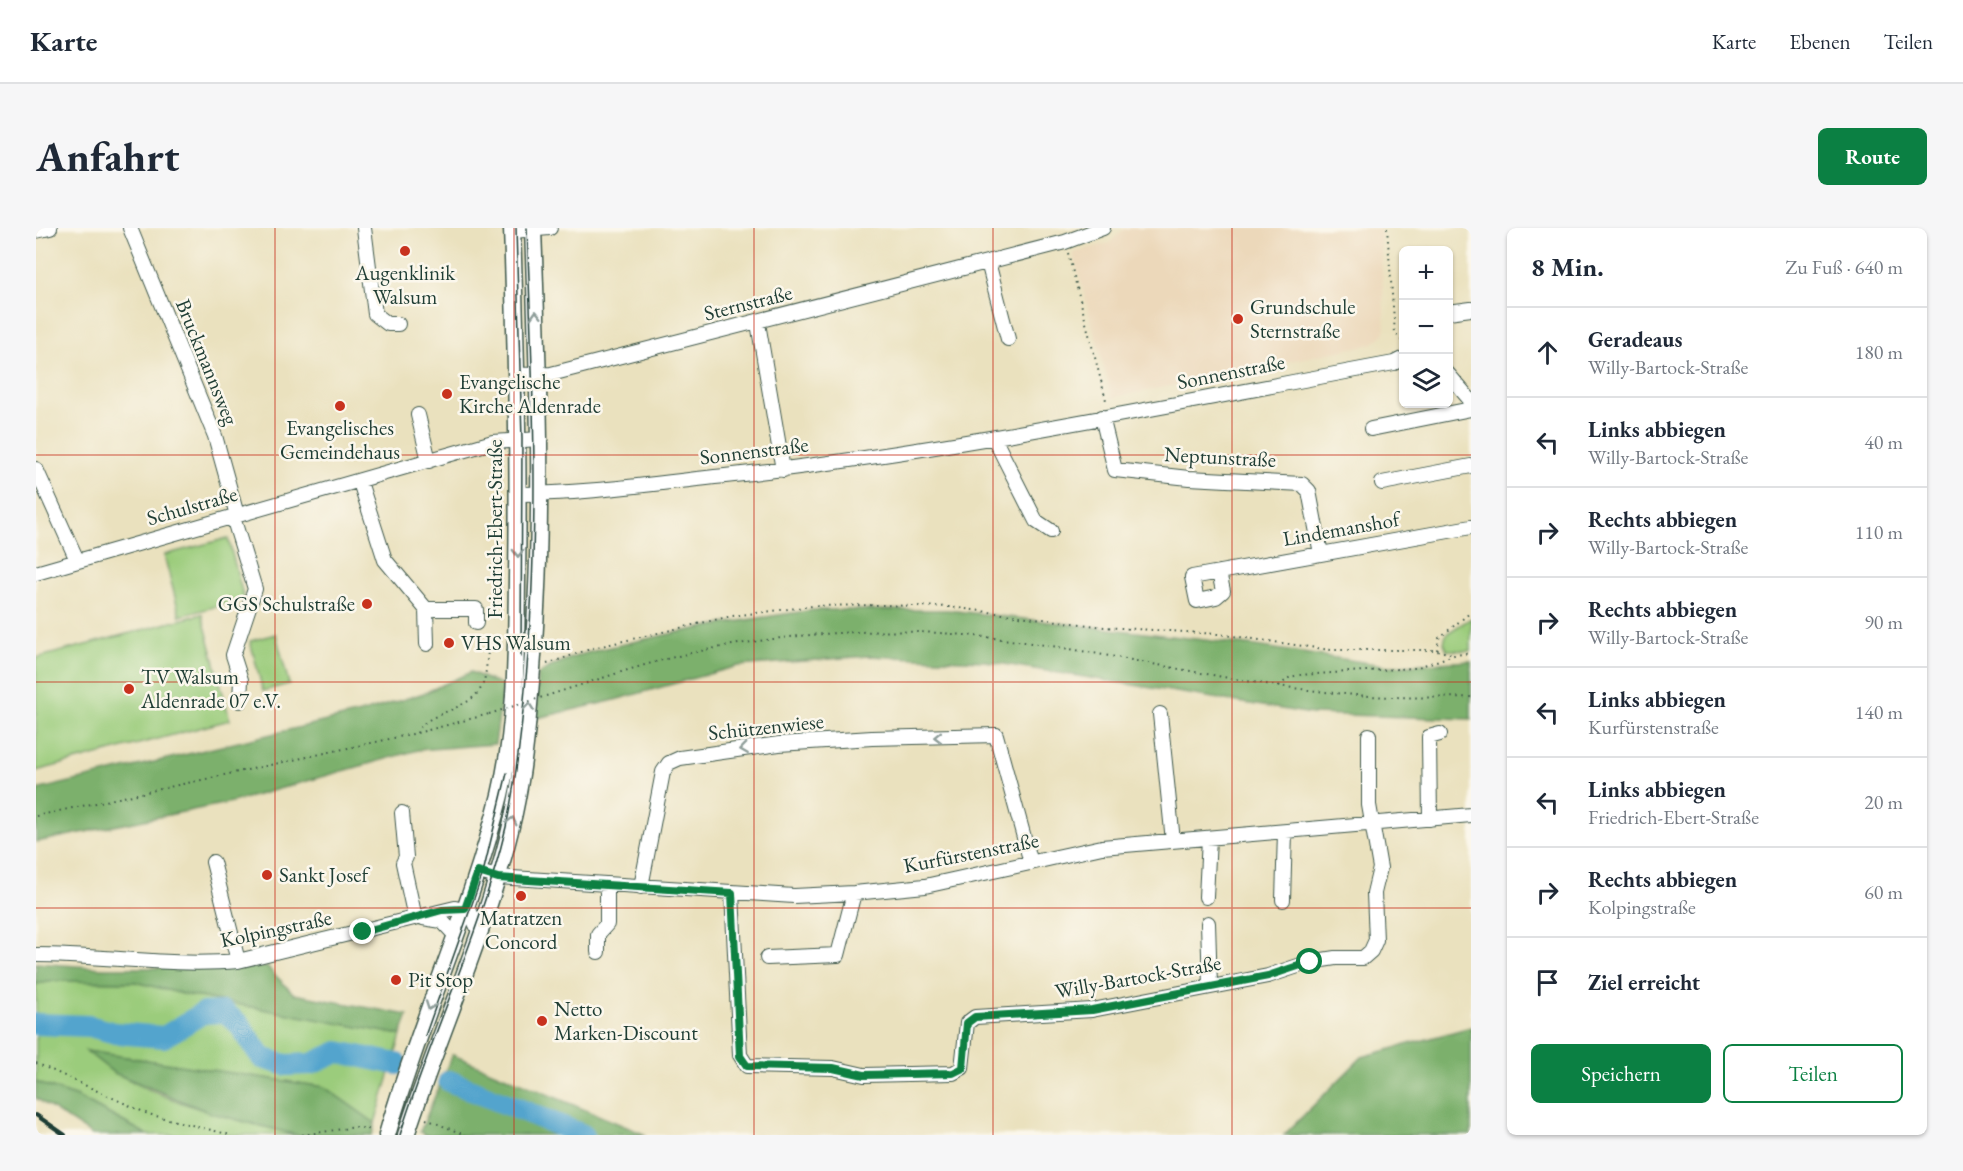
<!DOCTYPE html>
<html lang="de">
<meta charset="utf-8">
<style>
:root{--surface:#fff;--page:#f6f6f7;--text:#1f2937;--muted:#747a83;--line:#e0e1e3;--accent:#0b8043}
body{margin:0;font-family:"EB Garamond",serif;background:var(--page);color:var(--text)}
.controls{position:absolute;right:18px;top:18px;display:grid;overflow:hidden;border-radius:9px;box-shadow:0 2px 4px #0004}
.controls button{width:54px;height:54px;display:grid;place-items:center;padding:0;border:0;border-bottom:2px solid var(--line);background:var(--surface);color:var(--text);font:30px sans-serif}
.stop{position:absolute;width:18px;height:18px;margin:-14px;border:4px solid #0b8043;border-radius:50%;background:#fff}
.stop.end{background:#0b8043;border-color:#fff;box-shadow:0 2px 6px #0008}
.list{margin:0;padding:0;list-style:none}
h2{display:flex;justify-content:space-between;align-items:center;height:78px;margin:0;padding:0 24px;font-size:26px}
h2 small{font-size:20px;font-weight:400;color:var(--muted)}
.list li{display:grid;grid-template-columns:39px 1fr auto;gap:18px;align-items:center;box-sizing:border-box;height:90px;padding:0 24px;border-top:2px solid var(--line)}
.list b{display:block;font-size:22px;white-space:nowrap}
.list p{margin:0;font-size:20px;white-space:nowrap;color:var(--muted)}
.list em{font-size:20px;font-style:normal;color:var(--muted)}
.actions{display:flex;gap:12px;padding:18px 24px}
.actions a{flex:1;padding:14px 0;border:2px solid var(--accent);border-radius:9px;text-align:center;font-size:21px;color:var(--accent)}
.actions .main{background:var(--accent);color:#fff}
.icon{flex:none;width:33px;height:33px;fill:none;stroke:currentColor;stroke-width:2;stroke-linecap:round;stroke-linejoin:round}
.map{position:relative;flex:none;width:1435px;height:907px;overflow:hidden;border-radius:9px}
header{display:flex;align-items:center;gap:36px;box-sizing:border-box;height:84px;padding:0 30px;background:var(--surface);border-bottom:2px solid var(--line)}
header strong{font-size:28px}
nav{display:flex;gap:33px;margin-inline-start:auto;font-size:21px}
.intro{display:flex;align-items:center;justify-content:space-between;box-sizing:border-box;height:144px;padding:0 36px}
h1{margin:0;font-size:42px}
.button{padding:15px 27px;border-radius:9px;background:var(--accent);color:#fff;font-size:21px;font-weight:700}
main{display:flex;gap:36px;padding:0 36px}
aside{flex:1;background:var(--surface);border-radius:9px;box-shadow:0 2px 4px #0004}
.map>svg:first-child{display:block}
.built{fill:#ecd8ba}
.green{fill:#9bcc7c;stroke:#5d8458;stroke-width:1.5}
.forest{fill:#7cb06c;stroke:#4e7650;stroke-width:1.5}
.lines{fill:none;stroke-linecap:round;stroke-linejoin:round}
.river{stroke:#52a4cd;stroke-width:22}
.minor-casing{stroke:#3d5649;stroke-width:16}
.major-casing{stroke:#3d5649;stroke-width:19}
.path{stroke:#3d5649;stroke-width:2;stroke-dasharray:1.5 4.5;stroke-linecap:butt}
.minor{stroke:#fff;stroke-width:14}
.major{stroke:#fff;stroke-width:16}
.tram{stroke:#1f3d34;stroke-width:1.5}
.rail{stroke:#1f3d34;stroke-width:4}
.path-bridge{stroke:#3d5649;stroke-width:2;stroke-dasharray:1.5 4.5;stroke-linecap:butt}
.oneway{stroke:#8f9e9a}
.route{stroke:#0b8043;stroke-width:8}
.grid{fill:none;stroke:#c8321e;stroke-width:1.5;stroke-opacity:0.55}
.poi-dot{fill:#c8321e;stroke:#fbf7ec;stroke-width:2}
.labels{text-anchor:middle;stroke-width:5;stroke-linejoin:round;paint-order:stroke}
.poi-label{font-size:21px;fill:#1f3d34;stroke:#fbf7ec;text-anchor:start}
.street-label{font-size:21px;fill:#1f3d34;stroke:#fbf7ec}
</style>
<header>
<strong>Karte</strong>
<nav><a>Karte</a><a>Ebenen</a><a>Teilen</a></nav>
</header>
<div class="intro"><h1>Anfahrt</h1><a class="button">Route</a></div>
<main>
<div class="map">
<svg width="1435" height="907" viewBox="0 0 1435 907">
<rect width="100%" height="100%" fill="#fbf7ec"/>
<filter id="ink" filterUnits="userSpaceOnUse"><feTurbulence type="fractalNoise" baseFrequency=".0167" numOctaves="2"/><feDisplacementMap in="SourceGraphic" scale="12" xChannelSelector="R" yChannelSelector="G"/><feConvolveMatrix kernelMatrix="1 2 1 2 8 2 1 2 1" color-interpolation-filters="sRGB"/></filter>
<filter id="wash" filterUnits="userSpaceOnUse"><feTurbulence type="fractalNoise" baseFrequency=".008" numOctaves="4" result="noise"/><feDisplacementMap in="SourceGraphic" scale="24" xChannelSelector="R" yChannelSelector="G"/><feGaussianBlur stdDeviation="1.35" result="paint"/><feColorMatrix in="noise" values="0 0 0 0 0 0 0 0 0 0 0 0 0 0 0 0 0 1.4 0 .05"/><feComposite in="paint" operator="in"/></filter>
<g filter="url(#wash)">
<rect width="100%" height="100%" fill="#eae1be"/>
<!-- built -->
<path class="built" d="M1089,0H1344L1349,105L1336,116L1076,170L1037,25L1073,15Z"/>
<!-- green -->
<path class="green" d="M192,310L208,371L144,388L128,327Z
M166,386L194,492L0,543V430Z
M1435,390V423L1411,422L1408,415L1410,406Z
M240,406L253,456L227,463L214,413Z
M18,753L100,754L147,766L365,807L339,895L288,859L51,823C100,869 197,891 261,907H112L41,869L0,854V756Z"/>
<!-- forest -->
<path class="forest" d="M778,382H912L1220,418L1353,438L1435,433V491L1276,486L949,433L833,428L702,438L575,473L501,490V447C530,427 566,421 601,413C659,400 718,390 778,382Z
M435,444L467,458L459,516L382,522L196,574L0,614V562L324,485L388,465Z
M0,735L67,740L231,739L258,766L372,787L365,807L147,766L100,754L18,753L0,756Z
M1435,799V907H1248L1326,829Z
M50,823L288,859L339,895L336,907H261L175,885L78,845Z
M416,827H417L610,907H390L384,904Z
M0,854L41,869L112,907H56L0,870Z"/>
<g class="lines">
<!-- river -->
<path class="river" d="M0,796L53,798L79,805L128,809L167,785L188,784L203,796L226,830L250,837L275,836L302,824L361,836
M413,853L547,907"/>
</g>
</g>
<g filter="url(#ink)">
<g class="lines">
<!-- minor casing -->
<g class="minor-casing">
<path id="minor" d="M94,0L179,208L201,287
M328,0L339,86L352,96H362
M0,3L14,0
M476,3L514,0
M952,34L972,111
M1412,84L1435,81
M722,95L747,242
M1412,146L1435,173
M481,147L515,146L1029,14L1067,0
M382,187L393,233
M1066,189L1079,242L1153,250L1266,256L1273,263L1285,326
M1335,201L1435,181
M958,210L1000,293L1015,303
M0,241L41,332
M324,254L349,332L390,381L391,416
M1346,255L1435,238
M482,266C551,266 620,255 689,248C914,223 1136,176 1358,135L1368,130
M197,289L219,361L197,427L205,452L204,473
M1183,344L1187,363L1180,369L1161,373L1156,349L1435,299
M0,345L457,214L504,211
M390,381H440V395
M1124,486L1137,613
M366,585L370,629L367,635L379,690
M1394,591L1393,509L1404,506
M177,634L202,733
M442,644L462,649L758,668L818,665L889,658L1066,619L1435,587
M605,659L627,544L633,535L644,530L743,516L836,510L960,507L995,635
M696,665L704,827L711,838L797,840L828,847L917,845L926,840L931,795L939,789L1056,782L1232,748L1274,734L1299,730H1327L1335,723L1340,712L1338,665L1344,640L1333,577V507
M1170,669L1173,610
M1247,672L1249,604
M387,690L406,693L419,707
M1172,695L1174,758
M562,724V706L571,696V657
M0,727C67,727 135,739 202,733L419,680L434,684L443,703
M731,730L802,727L818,665"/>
</g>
<!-- major casing -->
<g class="major-casing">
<path id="major" d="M351,907C384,792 435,683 464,567C481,495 480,423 481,349C483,233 480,116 476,0
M370,907C405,799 454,696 478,585C489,534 493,480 497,428C508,285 502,143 497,0"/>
</g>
<!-- path -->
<path class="path" d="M1351,0L1359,105L1368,115
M1032,25L1071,176
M1401,422L1403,410L1435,384
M511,436L557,420L696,388L777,378L843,377L914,379L1068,399L1182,406L1295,422H1401L1418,427
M1243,458L1254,449L1263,447L1379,440L1418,427L1435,425
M510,468C558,453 606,436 655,425C739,407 831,399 917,406C1045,416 1171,452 1299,465C1344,470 1389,470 1435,469
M381,505C389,483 434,484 446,458C451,447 450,435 452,424L465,420
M0,588L381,505L453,486
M0,835L112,886L195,907
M390,891L429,907
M266,907L320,899L337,902"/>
<!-- minor -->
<use href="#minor" class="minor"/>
<!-- major -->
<use href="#major" class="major"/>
<!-- tram -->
<path class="tram" d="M480,0L486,211L485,429
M389,808L447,645L471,545
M364,907C396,804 445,704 470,599C480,553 485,507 489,461C504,308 497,153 491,0"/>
<!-- rail -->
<path class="rail" d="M0,887L29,907"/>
<!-- path-bridge -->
<path class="path-bridge" d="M453,486L510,468"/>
</g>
<!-- one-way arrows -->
<defs><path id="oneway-chevron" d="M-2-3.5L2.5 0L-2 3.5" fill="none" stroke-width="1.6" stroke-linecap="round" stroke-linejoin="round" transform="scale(1.5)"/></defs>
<g class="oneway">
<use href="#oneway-chevron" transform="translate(500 87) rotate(-92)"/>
<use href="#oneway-chevron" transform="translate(482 325) rotate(91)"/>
<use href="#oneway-chevron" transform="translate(493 479) rotate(-84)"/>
<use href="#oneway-chevron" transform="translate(902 509) rotate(179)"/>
<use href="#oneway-chevron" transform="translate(708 521) rotate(172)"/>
<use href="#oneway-chevron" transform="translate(476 593) rotate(-76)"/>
<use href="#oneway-chevron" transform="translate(394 778) rotate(110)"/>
</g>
</g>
<g class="lines" filter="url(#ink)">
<!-- route -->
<path class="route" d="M327,704L406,682L429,681L442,644L462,650L696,665L704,828L711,838L797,840L828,847L917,845L927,840L931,795L939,789L1056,782L1232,748L1274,734"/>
</g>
<!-- grid -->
<path class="grid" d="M239,0V907M478,0V907M718,0V907M957,0V907M1196,0V907M0,227H1435M0,454H1435M0,680H1435"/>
<!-- markers -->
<g class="poi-dot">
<circle cx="369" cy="23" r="6"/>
<circle cx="1202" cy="91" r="6"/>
<circle cx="411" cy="166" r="6"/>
<circle cx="304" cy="178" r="6"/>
<circle cx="331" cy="376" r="6"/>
<circle cx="413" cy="415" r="6"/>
<circle cx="93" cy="461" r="6"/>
<circle cx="231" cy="647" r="6"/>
<circle cx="485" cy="668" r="6"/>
<circle cx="360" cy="752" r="6"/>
<circle cx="506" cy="793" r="6"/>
</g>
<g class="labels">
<!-- poi labels -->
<g class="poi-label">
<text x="369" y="52" text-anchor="middle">Augenklinik<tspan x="369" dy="24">Walsum</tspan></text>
<text x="1214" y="86">Grundschule<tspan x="1214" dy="24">Sternstraße</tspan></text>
<text x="423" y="161">Evangelische<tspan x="423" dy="24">Kirche Aldenrade</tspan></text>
<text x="304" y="207" text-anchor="middle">Evangelisches<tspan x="304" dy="24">Gemeindehaus</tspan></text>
<text x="319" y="383" text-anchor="end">GGS Schulstraße</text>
<text x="425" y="422">VHS Walsum</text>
<text x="105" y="456">TV Walsum<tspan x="105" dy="24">Aldenrade 07 e.V.</tspan></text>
<text x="243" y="654">Sankt Josef</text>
<text x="485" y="697" text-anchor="middle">Matratzen<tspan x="485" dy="24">Concord</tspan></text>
<text x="372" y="759">Pit Stop</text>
<text x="518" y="788">Netto<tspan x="518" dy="24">Marken-Discount</tspan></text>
</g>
<!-- street labels -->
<g class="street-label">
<text transform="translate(712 75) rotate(-14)" y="7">Sternstraße</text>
<text transform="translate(171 134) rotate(68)" y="7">Bruckmannsweg</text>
<text transform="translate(1195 144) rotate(-11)" y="7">Sonnenstraße</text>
<text transform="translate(718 223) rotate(-7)" y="7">Sonnenstraße</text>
<text transform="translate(1184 229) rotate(3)" y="7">Neptunstraße</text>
<text transform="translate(156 278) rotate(-16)" y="7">Schulstraße</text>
<text transform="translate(459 301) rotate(-90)" y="7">Friedrich-Ebert-Straße</text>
<text transform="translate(1305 301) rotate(-10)" y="7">Lindemanshof</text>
<text transform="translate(730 499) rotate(-6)" y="7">Schützenwiese</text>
<text transform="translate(935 625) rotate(-11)" y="7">Kurfürstenstraße</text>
<text transform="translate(240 701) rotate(-12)" y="7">Kolpingstraße</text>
<text transform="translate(1102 749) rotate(-10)" y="7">Willy-Bartock-Straße</text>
</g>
</g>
</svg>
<div class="controls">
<button>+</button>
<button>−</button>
<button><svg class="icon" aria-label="layers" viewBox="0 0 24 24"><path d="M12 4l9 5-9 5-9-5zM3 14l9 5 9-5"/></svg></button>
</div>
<div class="stop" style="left:1274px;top:734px"></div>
<div class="stop end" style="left:327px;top:704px"></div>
</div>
<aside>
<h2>8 Min.<small>Zu Fuß · 640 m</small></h2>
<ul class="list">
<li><svg class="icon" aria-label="ahead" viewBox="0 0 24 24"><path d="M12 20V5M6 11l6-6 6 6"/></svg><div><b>Geradeaus</b><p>Willy-Bartock-Straße</p></div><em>180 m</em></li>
<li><svg class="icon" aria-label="left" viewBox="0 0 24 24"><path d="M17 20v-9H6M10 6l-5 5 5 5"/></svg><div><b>Links abbiegen</b><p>Willy-Bartock-Straße</p></div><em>40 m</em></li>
<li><svg class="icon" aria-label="right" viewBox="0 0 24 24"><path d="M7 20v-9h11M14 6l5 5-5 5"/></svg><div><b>Rechts abbiegen</b><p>Willy-Bartock-Straße</p></div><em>110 m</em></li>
<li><svg class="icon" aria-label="right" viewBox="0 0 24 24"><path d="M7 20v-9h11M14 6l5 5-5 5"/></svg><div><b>Rechts abbiegen</b><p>Willy-Bartock-Straße</p></div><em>90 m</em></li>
<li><svg class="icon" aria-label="left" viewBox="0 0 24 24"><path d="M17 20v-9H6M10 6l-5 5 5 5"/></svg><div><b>Links abbiegen</b><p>Kurfürstenstraße</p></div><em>140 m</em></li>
<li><svg class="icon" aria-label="left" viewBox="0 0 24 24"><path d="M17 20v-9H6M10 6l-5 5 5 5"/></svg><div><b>Links abbiegen</b><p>Friedrich-Ebert-Straße</p></div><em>20 m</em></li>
<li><svg class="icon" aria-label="right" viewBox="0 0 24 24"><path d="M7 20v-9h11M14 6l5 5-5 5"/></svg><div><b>Rechts abbiegen</b><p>Kolpingstraße</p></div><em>60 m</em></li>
<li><svg class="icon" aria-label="arrive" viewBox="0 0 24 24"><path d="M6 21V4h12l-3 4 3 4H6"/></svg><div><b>Ziel erreicht</b></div></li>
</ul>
<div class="actions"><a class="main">Speichern</a><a>Teilen</a></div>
</aside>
</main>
